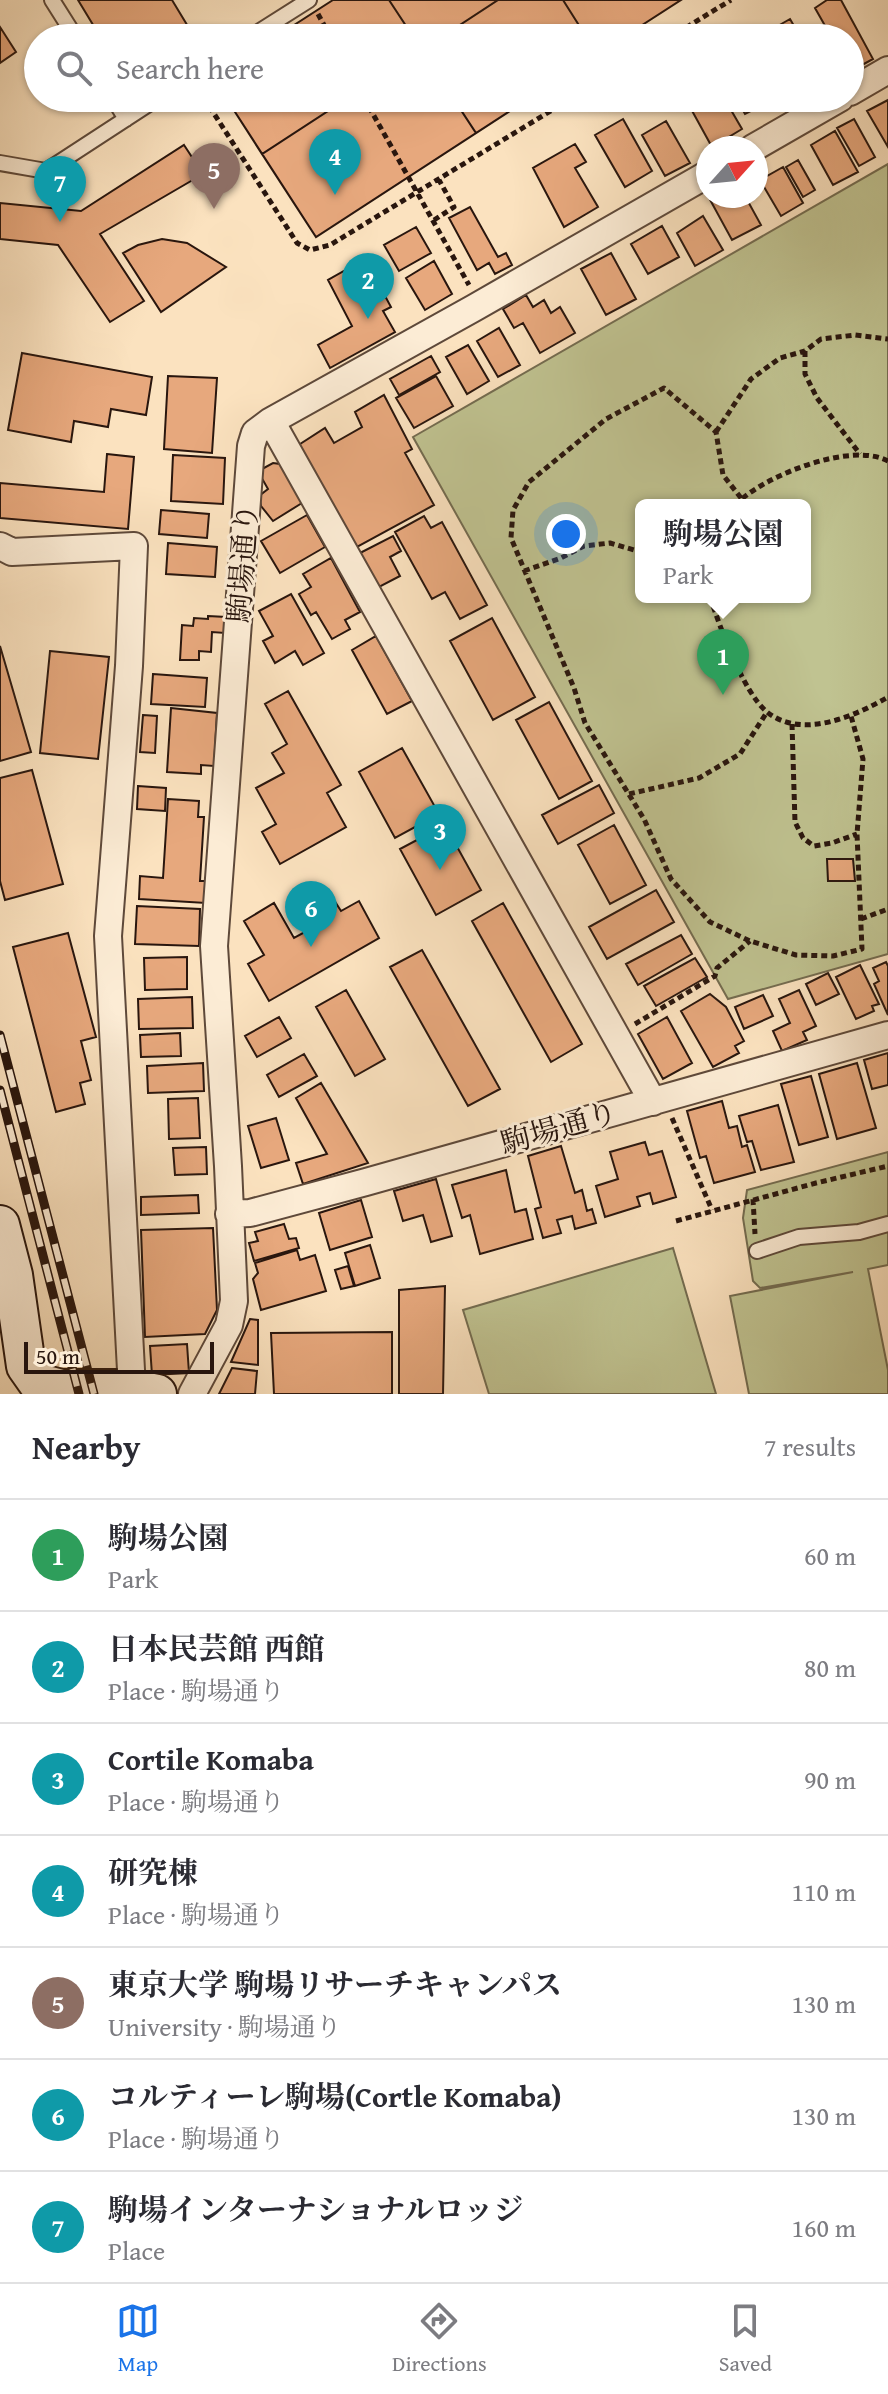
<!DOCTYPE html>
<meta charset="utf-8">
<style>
:root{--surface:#fff;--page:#f2f2f3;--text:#2b2b33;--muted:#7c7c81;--line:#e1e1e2;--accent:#1a73e8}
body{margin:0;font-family:"Gentium Book Plus","Noto Serif JP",serif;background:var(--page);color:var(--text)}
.compass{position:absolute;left:696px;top:136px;width:72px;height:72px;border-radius:50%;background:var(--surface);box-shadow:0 2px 6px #0004;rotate:63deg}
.scale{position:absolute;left:24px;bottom:20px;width:190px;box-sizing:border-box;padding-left:8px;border:4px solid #29160e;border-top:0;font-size:22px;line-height:28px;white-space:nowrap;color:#29160e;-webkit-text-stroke:6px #fcecd5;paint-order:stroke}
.you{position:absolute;left:566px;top:534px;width:28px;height:28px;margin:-20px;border:6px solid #fff;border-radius:50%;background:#1a73e8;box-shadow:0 0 0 12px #1a73e833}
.badge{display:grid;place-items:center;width:52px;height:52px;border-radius:50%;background:var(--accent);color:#fff;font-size:26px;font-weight:700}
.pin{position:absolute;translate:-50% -66px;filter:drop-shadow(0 2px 4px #0008)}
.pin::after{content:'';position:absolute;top:42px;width:28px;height:24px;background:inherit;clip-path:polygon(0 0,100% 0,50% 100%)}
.popup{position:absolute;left:635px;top:499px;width:176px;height:104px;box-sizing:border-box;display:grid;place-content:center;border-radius:12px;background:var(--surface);filter:drop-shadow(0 2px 6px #0005);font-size:26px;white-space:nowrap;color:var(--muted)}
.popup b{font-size:30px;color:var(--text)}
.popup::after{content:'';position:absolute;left:50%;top:100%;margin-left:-16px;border:16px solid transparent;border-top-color:var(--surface)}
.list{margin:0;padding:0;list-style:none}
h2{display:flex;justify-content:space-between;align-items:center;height:104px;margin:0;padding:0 32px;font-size:34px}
h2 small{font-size:26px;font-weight:400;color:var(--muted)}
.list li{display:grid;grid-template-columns:52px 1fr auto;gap:24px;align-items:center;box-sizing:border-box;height:112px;padding:0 32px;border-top:2px solid var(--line)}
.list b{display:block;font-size:30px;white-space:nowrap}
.list p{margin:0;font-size:26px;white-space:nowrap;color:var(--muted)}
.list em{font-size:26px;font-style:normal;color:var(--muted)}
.icon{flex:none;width:44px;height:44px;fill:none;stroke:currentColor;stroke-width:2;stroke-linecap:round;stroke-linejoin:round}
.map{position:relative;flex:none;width:888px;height:1394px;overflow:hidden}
.search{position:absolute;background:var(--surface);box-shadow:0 2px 6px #0004;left:24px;right:24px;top:24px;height:88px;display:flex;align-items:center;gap:20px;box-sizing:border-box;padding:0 28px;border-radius:44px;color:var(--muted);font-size:30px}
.sheet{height:888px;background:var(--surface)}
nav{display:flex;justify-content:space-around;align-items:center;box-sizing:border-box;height:112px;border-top:2px solid var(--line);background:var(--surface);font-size:22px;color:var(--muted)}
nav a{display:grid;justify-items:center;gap:4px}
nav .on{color:var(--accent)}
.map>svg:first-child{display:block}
.green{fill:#c0c391;stroke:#746c50;stroke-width:2;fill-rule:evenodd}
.building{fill:#e7a87d;stroke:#29160e;stroke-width:2}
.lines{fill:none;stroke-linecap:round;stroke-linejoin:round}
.lane-casing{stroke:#5e493a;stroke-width:18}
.street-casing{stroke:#5e493a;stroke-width:30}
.secondary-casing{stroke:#29160e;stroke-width:42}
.path{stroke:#29160e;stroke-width:5;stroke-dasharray:6 4;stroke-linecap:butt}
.lane{stroke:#fcecd5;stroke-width:14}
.street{stroke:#fcecd5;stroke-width:26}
.secondary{stroke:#fcecd5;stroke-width:38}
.rail-casing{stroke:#29160e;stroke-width:9}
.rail{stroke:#fcecd5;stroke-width:6;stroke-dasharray:18;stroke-linecap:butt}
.labels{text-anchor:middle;stroke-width:6;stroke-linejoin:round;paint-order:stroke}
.street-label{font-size:30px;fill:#29160e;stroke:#fcecd5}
</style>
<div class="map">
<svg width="888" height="1394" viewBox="0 0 888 1394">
<rect width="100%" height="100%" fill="#fbe2bf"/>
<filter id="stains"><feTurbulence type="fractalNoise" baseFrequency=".0025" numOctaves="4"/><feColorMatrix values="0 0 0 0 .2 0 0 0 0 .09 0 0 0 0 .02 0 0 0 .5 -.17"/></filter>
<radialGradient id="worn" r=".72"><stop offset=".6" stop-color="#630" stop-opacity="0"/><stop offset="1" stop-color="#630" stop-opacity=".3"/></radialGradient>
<!-- green -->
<path class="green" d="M888,164V954L728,999L413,437ZM641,505H805V597H641Z
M888,1152V1265L868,1269L888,1370V1394H749L730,1296L853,1272L760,1288L753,1281L743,1218L747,1190Z
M673,1248L716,1394H489L463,1310Z"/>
<!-- building -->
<path class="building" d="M78,0H172L195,38H101Z
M333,0H681L622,38H274Z
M333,0H389L414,38H274Z
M389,0H498L440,38H414Z
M498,0H563L587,38H440Z
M563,0H681L622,38H587Z
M827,0H841L873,59L851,71L850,38H832L815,8Z
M790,19L801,38H757Z
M0,27L16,52L0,63Z
M226,98H530L316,237Z
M226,98H348L262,154Z
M348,98H453L476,133L316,237L262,154Z
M453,98H530L476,133Z
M685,98H724L742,129L712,147Z
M736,98H759L763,105L745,114Z
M888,100V147L867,111Z
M623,119L652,171L625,187L595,135Z
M854,119L875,157L859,166L837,128Z
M666,121L690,163L665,176L642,135Z
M835,131L858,172L833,185L811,145Z
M575,144L586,162L575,168L598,207L564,227L533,168Z
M184,145L203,174L100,234L144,301L110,322L58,245L0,239V203L81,211Z
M798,160L815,190L803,197L786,167Z
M783,167L803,203L781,216L760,180Z
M708,196H745L761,225L732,240Z
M470,207L498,257L506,253L512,265L495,274L489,263L477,270L449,218Z
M703,216L723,250L695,266L677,233Z
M662,226L679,257L648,274L631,244Z
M416,227L431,253L399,271L384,245Z
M162,239L187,243L226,267L161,312L123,253L138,245Z
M611,253L636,299L606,315L581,269Z
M365,259L391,307L383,311L395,332L330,368L318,345L352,326L328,280Z
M434,261L452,294L425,310L406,278Z
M526,295L533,307L544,300L551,313L560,307L575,333L540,353L523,323L514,328L503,309Z
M499,328L520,365L498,377L477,341Z
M468,345L489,381L467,394L446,357Z
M22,353L152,377L146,415L111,409L108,427L74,421L71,442L8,430Z
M431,356L440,372L399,395L390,379Z
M168,376L217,378L212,453L164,449Z
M436,376L453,406L414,428L396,398Z
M384,395L412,449L405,453L434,505L357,547L297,446L325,428L334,443L362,427L355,412Z
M107,454L134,457L128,529L0,518V483L104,492Z
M173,455L225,458L223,504L171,501Z
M273,463L280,464L302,503L273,521L261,506L259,496L268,489L260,475L262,469Z
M161,510L209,514L207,538L159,534Z
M307,515L325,547L280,573L261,541Z
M424,516L431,528L442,522L487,605L460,619L445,592L432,599L395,532Z
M393,536L401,551L390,557L400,576L379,587L360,553Z
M168,543L217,547L215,577L166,574Z
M331,558L360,612L345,620L350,629L332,639L316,612L311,615L299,594L311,587L303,574Z
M291,594L324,653L303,665L295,651L275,663L263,641L273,636L259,611Z
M208,616L226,617L225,633L212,632L211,652L199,651V660H180L182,625L193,626L194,618L208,619Z
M492,618L535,697L493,720L450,641Z
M376,636L412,701L387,714L352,650Z
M0,646L31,752L0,761Z
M50,651L109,657L98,759L40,753Z
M153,674L207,678L205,707L151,704Z
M288,691L341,785L327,793L346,827L280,864L262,832L276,824L256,788L284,773L272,753L287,744L265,704Z
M549,702L592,781L559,799L516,720Z
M171,708L217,713L214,766L201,765V774L167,772Z
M143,715L157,716L155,753L140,752Z
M402,748L439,814L395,838L359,772Z
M32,770L63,884L5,900L0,881V778Z
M599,785L614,813L558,844L542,815Z
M138,786L166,788L165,811L137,809Z
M168,799L199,801L198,817H204L200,881H207L206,903L139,899L140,876L163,878Z
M445,825L481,890L436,915L400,849Z
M614,825L646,885L610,904L578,845Z
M827,859H853L855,881H828Z
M656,890L674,922L607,959L589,927Z
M334,900L341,911L359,901L379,938L269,1001L248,964L264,955L244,921L274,903L294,938L318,925L311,913Z
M503,903L582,1044L551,1062L472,921Z
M137,906L200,909L199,946L135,944Z
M68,933L96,1037L81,1041L91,1080L80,1083L85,1104L56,1112L13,947Z
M681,935L692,954L638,985L626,964Z
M422,950L500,1089L468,1106L390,967Z
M187,957V989L145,990L144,958Z
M695,958L707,977L656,1006L644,986Z
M886,962L888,966V1015L874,984L879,981L873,968Z
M860,965L879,1004L872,1006L874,1011L856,1019L836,977Z
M828,973L839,994L816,1005L806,984Z
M346,990L385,1059L355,1076L316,1007Z
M799,990L816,1026L803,1032L807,1040L782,1051L773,1031L790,1023L779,999Z
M710,994L726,1007L744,1041L735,1046L739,1053L713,1067L681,1011Z
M763,995L773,1016L744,1029L735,1007Z
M192,997L193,1028L139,1029L138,999Z
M279,1017L291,1038L257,1057L245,1036Z
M667,1017L692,1063L663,1079L638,1034Z
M180,1033L181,1056L141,1057L140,1035Z
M888,1053V1085L872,1089L864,1060Z
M304,1054L317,1076L279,1097L267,1075Z
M203,1063L204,1091L148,1093L147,1066Z
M857,1063L876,1128L837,1139L819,1074Z
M811,1076L828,1137L799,1145L781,1084Z
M321,1083L368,1163L303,1184L296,1163L327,1154L296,1098Z
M198,1098L200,1138L169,1139L168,1099Z
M722,1101L729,1128L737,1126L742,1147L747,1145L755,1172L714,1183L706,1156L700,1158L687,1111Z
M778,1105L794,1162L761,1170L752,1141L747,1142L739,1116Z
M276,1118L289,1160L261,1168L248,1126Z
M645,1142L649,1155L662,1151L676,1197L653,1204L650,1193L637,1197L640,1206L605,1217L596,1186L618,1179L610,1152Z
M561,1146L575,1193L582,1190L587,1211L592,1209L596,1223L575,1229L572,1216L557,1220L561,1233L543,1238L535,1209L541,1207L528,1156Z
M206,1147L207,1174L175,1175L173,1148Z
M506,1170L515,1212L526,1209L533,1239L480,1254L470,1215L462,1218L452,1185Z
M436,1179L452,1236L431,1242L423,1215L403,1221L394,1191Z
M198,1195L199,1213L141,1215V1197Z
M361,1200L372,1237L330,1250L319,1213Z
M284,1224L289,1239L296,1238L299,1248L254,1261L249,1243L258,1241L255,1232Z
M213,1228L217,1310L205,1334L145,1337L141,1230Z
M370,1245L380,1278L355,1286L345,1253Z
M297,1250L300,1260L315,1255L326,1291L261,1310L253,1279L258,1273L255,1263Z
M348,1266L354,1286L341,1289L335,1270Z
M445,1286L443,1394H399V1290Z
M250,1319L258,1320V1365L231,1362Z
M392,1332V1394H274L271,1333Z
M187,1344L189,1373L152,1375L150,1346Z
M232,1368L257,1371L255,1394H219Z"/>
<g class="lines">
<!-- lane casing -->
<g class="lane-casing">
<path id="lane" d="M52,0L76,38
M249,38L309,0
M113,98L126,119
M0,163L46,171L158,98
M757,1251L799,1237L859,1232L888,1224"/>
</g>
<!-- street casing -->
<g class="street-casing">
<path id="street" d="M850,92L888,70
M753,148L840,98
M271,421L653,1102
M0,546L12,552L134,546L129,666L108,936L132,1389
M229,1214L250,1213L366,1182L888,1035
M192,1394L229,1325L234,1301L228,1166L214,946L251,446L255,433L271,421L474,308L708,174"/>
</g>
<!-- secondary casing -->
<g class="secondary-casing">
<path id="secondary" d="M0,1225L13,1275L26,1366L38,1383L61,1389H132L157,1394"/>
</g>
<!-- path -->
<path class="path" d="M318,14L331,38
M669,38L731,0
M204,98L297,243L310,250L330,245L572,98
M364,98L469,285
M434,220L454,207L439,180
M805,351V374L817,398L860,454
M716,432L751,379L780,358L805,351L821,339L855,335L888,339
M741,498L723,475L716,432L664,388L606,419L529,482L513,510L511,538L574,688L585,723L644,819L671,879L710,922L750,941L796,955L833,956L862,949L857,834L863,759L851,716
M735,505C763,476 851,441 888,461
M524,571L561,558L584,546L610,543L641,552
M710,597C720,627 743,692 767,712C802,740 855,716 888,697
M792,724L795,822L803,838L814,846L832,843L857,834
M629,794L699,778L740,754L767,712
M861,919L888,909
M635,1024L715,976L717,968L750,941
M672,1118L712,1210
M753,1199L755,1234
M676,1221L816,1183L888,1166"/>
<!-- lane -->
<use href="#lane" class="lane"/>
<!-- street -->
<use href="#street" class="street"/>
<!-- secondary -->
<use href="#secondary" class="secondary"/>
<!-- rail casing -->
<g class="rail-casing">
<path id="rail" d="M0,1035L94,1394
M0,1090L79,1394"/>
</g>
<!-- rail -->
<use href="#rail" class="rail"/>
</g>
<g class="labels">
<!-- street labels -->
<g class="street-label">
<text transform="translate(243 563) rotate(-86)" y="10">駒場通り</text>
<text transform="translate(559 1128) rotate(-16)" y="10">駒場通り</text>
</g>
</g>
<rect width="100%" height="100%" filter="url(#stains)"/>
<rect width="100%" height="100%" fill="url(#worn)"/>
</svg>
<svg class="compass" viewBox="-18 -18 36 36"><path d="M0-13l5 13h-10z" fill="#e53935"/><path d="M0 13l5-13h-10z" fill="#7c7c81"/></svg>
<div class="scale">50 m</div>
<div class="you"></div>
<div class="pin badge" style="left:723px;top:695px;background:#2e9e5b">1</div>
<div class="popup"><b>駒場公園</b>Park</div>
<div class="pin badge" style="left:368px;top:319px;background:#0f9aa8">2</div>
<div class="pin badge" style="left:440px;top:870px;background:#0f9aa8">3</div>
<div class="pin badge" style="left:335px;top:195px;background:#0f9aa8">4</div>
<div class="pin badge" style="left:214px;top:209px;background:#8d6e63">5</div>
<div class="pin badge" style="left:311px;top:947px;background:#0f9aa8">6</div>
<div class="pin badge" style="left:60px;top:222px;background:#0f9aa8">7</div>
<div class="search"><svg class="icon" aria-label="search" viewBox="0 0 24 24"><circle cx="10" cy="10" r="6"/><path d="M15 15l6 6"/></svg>Search here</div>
</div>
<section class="sheet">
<h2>Nearby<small>7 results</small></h2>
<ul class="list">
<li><span class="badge" style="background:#2e9e5b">1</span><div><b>駒場公園</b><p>Park</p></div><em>60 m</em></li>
<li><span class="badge" style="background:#0f9aa8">2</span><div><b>日本民芸館 西館</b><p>Place · 駒場通り</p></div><em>80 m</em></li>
<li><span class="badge" style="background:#0f9aa8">3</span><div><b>Cortile Komaba</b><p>Place · 駒場通り</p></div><em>90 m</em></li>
<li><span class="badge" style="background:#0f9aa8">4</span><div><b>研究棟</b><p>Place · 駒場通り</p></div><em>110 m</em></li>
<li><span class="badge" style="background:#8d6e63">5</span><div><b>東京大学 駒場リサーチキャンパス</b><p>University · 駒場通り</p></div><em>130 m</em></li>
<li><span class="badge" style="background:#0f9aa8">6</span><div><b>コルティーレ駒場(Cortle Komaba)</b><p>Place · 駒場通り</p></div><em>130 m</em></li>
<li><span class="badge" style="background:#0f9aa8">7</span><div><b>駒場インターナショナルロッジ</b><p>Place</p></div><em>160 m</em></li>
</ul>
</section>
<nav>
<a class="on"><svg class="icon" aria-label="map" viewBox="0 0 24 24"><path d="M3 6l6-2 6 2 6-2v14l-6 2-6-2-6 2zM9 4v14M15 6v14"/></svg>Map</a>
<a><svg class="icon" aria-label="directions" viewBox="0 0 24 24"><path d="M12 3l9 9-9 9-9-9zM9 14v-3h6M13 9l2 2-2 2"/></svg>Directions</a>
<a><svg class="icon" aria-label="saved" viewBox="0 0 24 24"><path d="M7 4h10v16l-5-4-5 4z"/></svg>Saved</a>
</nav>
